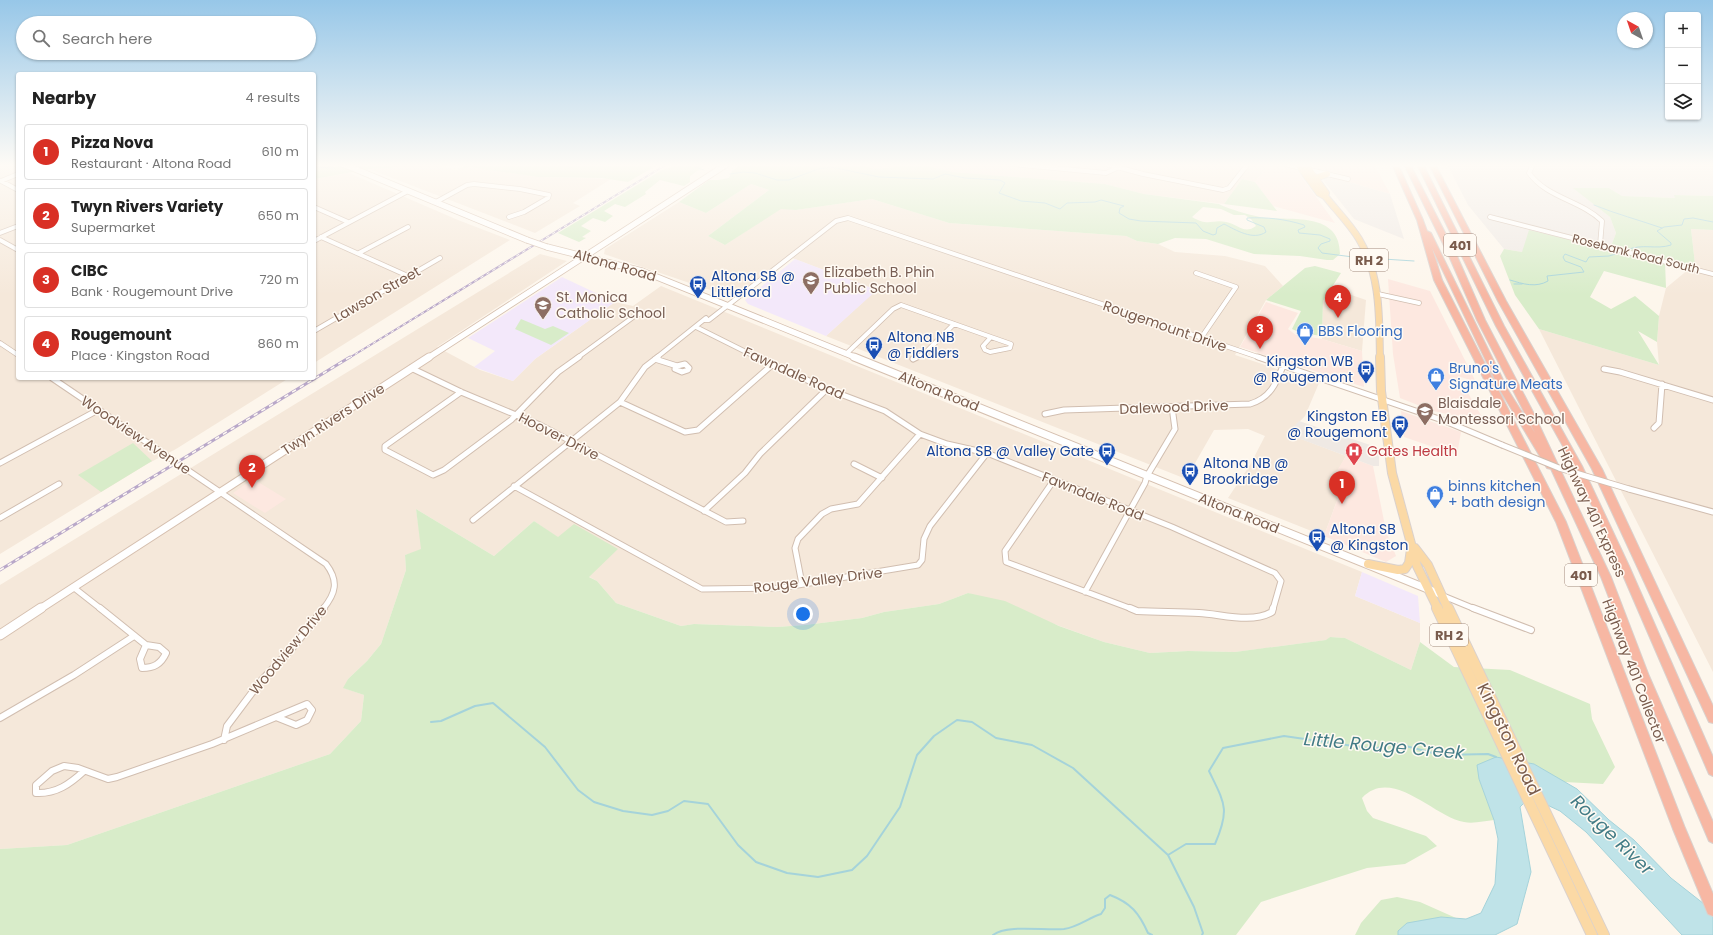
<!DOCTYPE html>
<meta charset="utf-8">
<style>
:root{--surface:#fff;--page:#f2f2f2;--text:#222;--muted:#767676;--line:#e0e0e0;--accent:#d93025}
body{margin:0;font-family:Poppins,sans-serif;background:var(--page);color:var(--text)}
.controls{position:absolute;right:12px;top:12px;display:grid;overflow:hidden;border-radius:4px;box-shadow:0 1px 3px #0004}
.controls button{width:36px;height:36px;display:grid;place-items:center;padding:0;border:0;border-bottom:1px solid var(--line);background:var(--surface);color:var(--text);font:20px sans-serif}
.compass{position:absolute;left:1617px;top:12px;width:36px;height:36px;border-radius:50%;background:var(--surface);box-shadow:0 1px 3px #0004;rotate:320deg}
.you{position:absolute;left:803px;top:614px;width:14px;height:14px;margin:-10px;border:3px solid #fff;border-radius:50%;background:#1a73e8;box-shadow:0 0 0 6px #1a73e833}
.badge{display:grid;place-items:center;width:26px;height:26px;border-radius:50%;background:var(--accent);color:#fff;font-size:13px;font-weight:700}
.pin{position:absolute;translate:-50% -33px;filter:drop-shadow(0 1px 2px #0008)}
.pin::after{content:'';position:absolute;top:21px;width:14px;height:12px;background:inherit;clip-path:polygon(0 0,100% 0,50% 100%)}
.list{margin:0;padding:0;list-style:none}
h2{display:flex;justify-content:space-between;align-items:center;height:52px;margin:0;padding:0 16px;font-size:17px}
h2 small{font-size:13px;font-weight:400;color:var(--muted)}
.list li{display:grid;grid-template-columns:26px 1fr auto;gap:12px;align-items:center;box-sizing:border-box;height:56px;margin:0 8px 8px;padding:0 8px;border:1px solid var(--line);border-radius:4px}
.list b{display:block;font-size:15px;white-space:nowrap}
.list p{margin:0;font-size:13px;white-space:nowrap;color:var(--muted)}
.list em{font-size:13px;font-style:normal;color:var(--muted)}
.icon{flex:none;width:22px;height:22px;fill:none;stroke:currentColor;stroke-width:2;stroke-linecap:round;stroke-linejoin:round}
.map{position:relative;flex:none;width:1713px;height:935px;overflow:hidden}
.search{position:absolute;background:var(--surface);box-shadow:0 1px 3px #0004;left:16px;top:16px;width:300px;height:44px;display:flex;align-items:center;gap:10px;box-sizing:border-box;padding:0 14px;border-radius:22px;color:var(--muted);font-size:15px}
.panel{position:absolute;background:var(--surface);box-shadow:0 1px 3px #0004;left:16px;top:72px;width:300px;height:308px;border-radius:4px}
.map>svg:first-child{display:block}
.residential{fill:#f5e8da}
.commercial{fill:#fde8e0}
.industrial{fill:#efe9e4}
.education{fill:#f3e8fa}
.green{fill:#d8ecc9;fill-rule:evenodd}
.water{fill:#bfe3e8;stroke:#a5d3da}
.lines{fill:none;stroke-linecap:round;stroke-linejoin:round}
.stream-far1{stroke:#a5d3da;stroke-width:1}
.stream{stroke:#a5d3da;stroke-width:2}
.street-far2-casing{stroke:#d1beb0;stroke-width:5.5}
.street-far1-casing{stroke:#d1beb0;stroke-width:7}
.street-casing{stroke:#d1beb0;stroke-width:8}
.secondary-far2-casing{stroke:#d6c0b0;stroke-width:7}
.secondary-far1-casing{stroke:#d6c0b0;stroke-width:9}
.secondary-casing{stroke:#d6c0b0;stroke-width:11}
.primary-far2-casing{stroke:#dad1cd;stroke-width:8}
.primary-far1-casing{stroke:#dad1cd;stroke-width:10}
.primary-casing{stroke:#dad1cd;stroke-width:12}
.highway-casing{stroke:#dad1cd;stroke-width:2}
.street-far2{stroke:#fff;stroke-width:4}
.street-far1{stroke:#fff;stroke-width:5}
.street{stroke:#fff;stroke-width:6}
.secondary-far2{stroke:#fff;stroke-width:5.5}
.secondary-far1{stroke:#fff;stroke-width:7}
.secondary{stroke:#fff;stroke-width:9}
.primary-far2{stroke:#fbd9a5;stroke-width:6}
.primary-far1{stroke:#fbd9a5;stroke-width:8}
.primary{stroke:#fbd9a5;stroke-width:10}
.highway{fill:#f7b7a3;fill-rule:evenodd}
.rail-far1-casing{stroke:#b9a8c9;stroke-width:2}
.rail-casing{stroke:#b9a8c9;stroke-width:3}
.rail-far1{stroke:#fffaf3;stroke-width:1;stroke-dasharray:3.5;stroke-linecap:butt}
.rail{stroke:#fffaf3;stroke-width:1.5;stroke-dasharray:4.5;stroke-linecap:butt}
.street-bridge-casing{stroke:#d1beb0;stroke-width:7;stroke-linecap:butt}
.secondary-bridge-casing{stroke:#d6c0b0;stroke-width:7;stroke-linecap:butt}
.street-bridge{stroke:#fff;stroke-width:5}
.secondary-bridge{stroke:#fff;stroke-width:5.5}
.labels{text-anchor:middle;stroke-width:3;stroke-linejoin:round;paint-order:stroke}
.far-street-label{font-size:12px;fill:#7a5c4d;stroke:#fffaf3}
.shield{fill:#fffaf3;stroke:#a28b7f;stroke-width:1}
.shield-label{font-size:13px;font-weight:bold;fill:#7a5c4d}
.street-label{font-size:14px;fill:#7a5c4d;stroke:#fffaf3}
.education-label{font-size:14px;fill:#785e54;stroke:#fffaf3;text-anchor:start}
.transit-label{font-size:14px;fill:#164399;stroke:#fffaf3;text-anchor:start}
.shop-label{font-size:14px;fill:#366cbe;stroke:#fffaf3;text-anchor:start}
.health-label{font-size:14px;fill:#be3a42;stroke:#fffaf3;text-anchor:start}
.near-street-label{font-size:17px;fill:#7a5c4d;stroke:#fffaf3}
.near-water-label{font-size:18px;font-style:italic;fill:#437c86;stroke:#fffaf3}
</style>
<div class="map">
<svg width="1713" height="935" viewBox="0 0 1713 935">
<rect width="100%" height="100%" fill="#fdf6ec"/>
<!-- residential -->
<path class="residential" d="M0,164H18V378H289L176,449L147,464L0,554Z
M405,164H432L456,170L470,167L482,168L538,177L611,179L573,203L580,206L535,233L369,169L391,168Z
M855,164H1269L1255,182L1242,179L1224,204L1144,194L1105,184L953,172L920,164L877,169Z
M349,173L458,220L510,240L314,363V179Z
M751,184L769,190L708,236L725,245L781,208L796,210L872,199L949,223L1126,236L1137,241L1158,244L1175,252L1225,256L1265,266L1283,286L1266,300L1235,355L1319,383L1305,416L1288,434L1346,456L1336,474L1340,476L1336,485L1339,495L1324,536L1228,498L1250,465L1265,436L1248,429L1214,430L1186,479L826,336L876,290L787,256L734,298L604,254L605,249L679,202L706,213Z
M1691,229L1713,230V672L1539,329L1659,365L1657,342L1659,316L1666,288L1695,264Z
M540,254L567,261L437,347L480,370L513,381L535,359L615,302L633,306L661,286L1362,572L1355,596L1420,623V642L1411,670L1345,638L1330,637L1327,640L1235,652L1188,651L1150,653L1104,642L968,593L939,604L884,612L862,618L805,625L777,627L694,624L681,626L616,603L597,581L588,576L558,538L534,521L494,556L416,509L422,550L405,555L406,570L381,644L367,661L348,679L344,688L364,695L361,721L330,754L67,845L0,849V585Z
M1331,288L1366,300L1362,351L1322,339L1323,301Z"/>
<!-- commercial -->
<path class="commercial" d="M1269,164H1276L1296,169L1335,223L1273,206L1255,182Z
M1311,164H1374L1390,194L1339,179L1341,174L1314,167Z
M1388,279L1430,291L1476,382L1458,376L1485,422L1433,411L1400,398L1393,354Z
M1266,302L1298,313L1288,329L1296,335L1322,339L1362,351L1364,387L1240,347Z
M1401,411L1461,432L1457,455L1404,437Z
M1346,456L1373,466L1386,531L1396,556L1386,562L1324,536L1339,495L1337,494L1338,491L1334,489L1336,486L1334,485L1340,476L1335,474Z
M253,479L286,499L265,513L233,493Z"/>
<!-- industrial -->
<path class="industrial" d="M1447,164H1713V196L1675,195L1676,198L1622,196L1609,188H1574L1610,217L1616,233L1610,249L1522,252L1504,249L1468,205Z
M1328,176L1390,194L1404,239L1354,219L1323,180Z
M1299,421L1379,448V466H1373L1287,434Z"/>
<!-- education -->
<path class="education" d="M795,259L877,290L826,336L748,304L745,300Z
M562,277L615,302L535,359L513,381L474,367L495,351L468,338Z
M1362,572L1418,596L1420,623L1355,596Z"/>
<!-- green -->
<path class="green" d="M314,164H325L335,167L344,164H405L391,168L369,169L314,179Z
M470,164H659L628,182L602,178L538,177L470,167L456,170Z
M680,164H712L703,167L690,176V182L684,186L660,180L645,192L646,194L625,207L615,204L604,211L613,216L605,222L593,218L581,226L591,231L582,237L586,238L579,242L558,233L662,170Z
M741,164H855L877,169L920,164L953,172L1105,184L1144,194L1219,204C1228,209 1256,217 1266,218C1295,220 1340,213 1340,254L1333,260H1327L1300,256L1254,254L1206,239L1175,238L1158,244L1137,241L1126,236L949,223L872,199L796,210L781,209L725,245L708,236L769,190L751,184L706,213L679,202L709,180H718L729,178L732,171ZM1203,207L1221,209L1234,215H1245L1251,219L1256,226C1244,235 1238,224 1226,222C1212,219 1209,227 1192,217Z
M1242,179L1255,182L1277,211L1224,204Z
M1573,188H1609L1622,196L1675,198L1674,195L1713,196V230L1691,229L1695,264L1665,262L1666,288L1604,271L1590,297L1611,309L1635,296L1659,316L1657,342L1638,331L1659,365L1539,329L1515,295L1500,256L1504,249L1522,252L1529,230L1610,249L1616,233L1610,217Z
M1315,266L1341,273L1323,301L1322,336L1301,333L1292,329L1301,311L1266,300L1305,268Z
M521,319L545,329L553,326L569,333L551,345L515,329Z
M133,443L152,461L101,492L78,475Z
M416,509L494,556L534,521L558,537L574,524L618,549L589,577L597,581L616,603L681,626L694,624L777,627L805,625L862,618L884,612L939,604L968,593L1005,601L1059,626L1104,642L1150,653L1188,651L1235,652L1326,640L1330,637L1345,638L1411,670L1420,642L1454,667L1510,670L1590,704L1592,719L1615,767L1603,784L1564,782L1534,764L1479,779L1494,820C1485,821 1473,824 1464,822C1434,817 1392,766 1362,798L1367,811L1373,818L1426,836L1437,846L1405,864L1367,868L1261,902L1236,935H0V849L67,845L330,754L361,721L364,695L343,688L348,679L367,661L381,644L406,570L405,555L421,549Z
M1397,897L1420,902L1456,918L1441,917L1398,931V935H1355L1361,923L1381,900Z"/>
<!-- water -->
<path class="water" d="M1496,757L1534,764L1577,789L1609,820L1634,840L1671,878L1713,911V935H1682L1586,832L1560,811L1545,804L1528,799L1520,807L1531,872L1517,924L1495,935H1398V931L1407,923L1441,917L1466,919L1481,913L1495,884L1498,839L1494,820L1479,779L1477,765Z"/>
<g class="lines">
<!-- stream-far1 -->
<path class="stream-far1" d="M554,164L570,167L586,164
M314,167L334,168
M695,167L704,170
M730,174L744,172L755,173L777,180H789L818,169L831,167L879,177L933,179L945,174L965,178L1000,180L1005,183L999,193L1021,201L1045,203L1060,209L1067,203L1095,202L1101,200L1124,206L1120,208L1119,213L1129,219L1141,221L1196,223L1203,231L1213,235L1216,234L1217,228L1224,224C1236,230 1253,241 1266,232L1264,227L1247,220V218C1267,217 1285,219 1304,225L1305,227L1298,230L1299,233L1320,235L1330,239V241L1321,244L1318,248L1322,253L1353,257
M1594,205C1616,214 1639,220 1662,228
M1627,250C1642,243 1656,250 1671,245V243L1657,231L1664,227L1682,225L1684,219L1693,218L1713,222
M1383,259L1414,261
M1510,280C1523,284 1536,288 1548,281L1547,276L1584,272L1581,267L1565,261L1563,257L1565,254L1586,262L1589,257L1609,256L1622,252
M1514,284H1522"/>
<!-- stream -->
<path class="stream" d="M431,722L441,721L475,706L493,703L545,747L578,790L594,802L623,811L652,815L668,811L684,801L708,804L738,845L756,862L787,873L818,877L852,870L867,856L900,807L917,755L934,736L957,720L972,722L996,738L1032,745L1073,768L1168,855
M993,935C1007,924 1046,931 1064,929C1078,927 1088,918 1101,914L1105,908V899L1110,895C1131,903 1139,913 1148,933L1152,935
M1202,935L1203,933L1194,907L1168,855L1186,844H1215C1230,809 1225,804 1209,771L1223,748L1284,736L1374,749L1394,743L1441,755L1488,754L1496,757"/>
<!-- street-far2 casing -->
<g class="street-far2-casing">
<path id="street-far2" d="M1012,164L1106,173L1117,168
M1106,164L1143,174L1223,190L1229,188L1248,164
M1285,164L1348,179
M1533,164L1529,173C1547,198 1580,200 1602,221L1600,245
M18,174L1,181L18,190
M436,202L467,185L474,184L520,189L549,195L548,198L524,212L509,217
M314,207L348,222
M1490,217L1713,274
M0,233L18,226
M321,237L408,276
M0,240L18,250
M314,241L408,191
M359,253L408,227
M1196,273L1236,287L1201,338
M1378,294L1419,303
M704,320H709L836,221L848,218L1261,358
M696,327L758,358
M314,331L440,258
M991,337L1011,344L1010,348L990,352L985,350L983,346Z
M0,343L18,355
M847,353L893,309L901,305L991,337
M577,358L636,315L642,313
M656,358L706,318
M915,358L925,353L954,324"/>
</g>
<!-- street-far1 casing -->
<g class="street-far1-casing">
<path id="street-far1" d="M756,357L827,389L885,411L920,434L947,444L987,453L1172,527L1275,573L1281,581L1273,609
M1258,357L1445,421L1502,445
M655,359L677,366
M913,359L917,357
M685,364L689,368L688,370L682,372L675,369L677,366Z
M411,368L461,392L540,425L726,522L743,521
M1604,369L1620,372L1713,400
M52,378L326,564C339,581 336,593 323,609
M461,392L385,446V450L433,475L444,470L511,420L558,372L579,357
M620,402L685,432L698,430L773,364
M1045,414L1064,410L1250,404C1270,398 1276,384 1283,366
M1654,428L1659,423L1662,384
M0,463L98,410
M854,464L882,478
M1054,480L1005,551L1006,562L1132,609
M514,486L702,589L780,588L918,565L922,560L924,539L930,526L987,453
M1629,489L1713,512
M704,511L745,473L760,454L827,389
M0,518L59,484
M473,520L620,402L645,367L658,357
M802,584L795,548L798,539L822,514L831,509L858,504L920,434
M73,587L101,609
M1085,592L1145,483L1147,476L1175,429L1172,407
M1441,595L1475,609"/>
</g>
<!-- street casing -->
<g class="street-casing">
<path id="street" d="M100,608L146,645
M1130,608L1137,611C1158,612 1178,612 1199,613C1221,614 1251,624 1272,612L1273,608
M1473,608L1531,630
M146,645L159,647L166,653C161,664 154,668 142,668L140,659Z
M307,704L312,710L307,720L296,725L276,717Z
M0,718L74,675L134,636
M224,740L227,726L260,682L294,646L324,608
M84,771C70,784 56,794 36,793V785L52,771L64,766L78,768L108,779L117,777L212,744L276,717"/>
</g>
<!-- secondary-far2 casing -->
<g class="secondary-far2-casing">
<path id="secondary-far2" d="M343,164L527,240
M547,247L642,271L857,358
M428,358L727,164"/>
</g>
<!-- secondary-far1 casing -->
<g class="secondary-far1-casing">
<path id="secondary-far1" d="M854,357L1440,594
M40,609L429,357"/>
</g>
<!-- secondary casing -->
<g class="secondary-casing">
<path id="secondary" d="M0,635L41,608"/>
</g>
<!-- primary-far2 casing -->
<g class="primary-far2-casing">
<path id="primary-far2" d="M1298,164L1319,193L1325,196C1336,210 1350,224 1359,239C1381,276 1379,317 1380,358
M1305,164L1326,193L1325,196
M1315,178L1327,174"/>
</g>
<!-- primary-far1 casing -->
<g class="primary-far1-casing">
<path id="primary-far1" d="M1380,357L1381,391L1392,473L1417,566L1438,609
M1415,548L1428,565L1448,609
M1368,564L1398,570L1405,569L1409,563L1411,549"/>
</g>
<!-- primary casing -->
<g class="primary-casing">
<path id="primary" d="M1437,608L1592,935
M1448,608L1604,935"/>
</g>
<!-- highway casing -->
<g class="highway-casing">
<path id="highway" d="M1392,164H1398L1423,220L1427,231L1431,233L1508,390L1535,433L1477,320L1449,256L1404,164H1410L1457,256L1485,320L1533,412L1611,577L1649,676L1713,822V843L1709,841L1639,676L1601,577L1551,469L1547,468L1500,390L1432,248L1442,280L1566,522L1685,828L1713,894V916L1708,914L1673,829L1556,522L1434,280L1417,220Z
M1417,164H1423L1504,326L1582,466L1629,566L1713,757V776L1709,774L1619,566L1574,466L1496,326Z
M1429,164H1435L1506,301L1602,469L1713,706V723L1709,722L1592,469L1498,301Z"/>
</g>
<!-- street-far2 -->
<use href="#street-far2" class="street-far2"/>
<!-- street-far1 -->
<use href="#street-far1" class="street-far1"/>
<!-- street -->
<use href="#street" class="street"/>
<!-- secondary-far2 -->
<use href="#secondary-far2" class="secondary-far2"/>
<!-- secondary-far1 -->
<use href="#secondary-far1" class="secondary-far1"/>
<!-- secondary -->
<use href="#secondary" class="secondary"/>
<!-- primary-far2 -->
<use href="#primary-far2" class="primary-far2"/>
<!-- primary-far1 -->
<use href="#primary-far1" class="primary-far1"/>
<!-- primary -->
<use href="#primary" class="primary"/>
<!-- highway -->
<use href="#highway" class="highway"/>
<!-- rail-far1 casing -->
<g class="rail-far1-casing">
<path id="rail-far1" d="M349,358L667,164"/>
</g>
<!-- rail casing -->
<g class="rail-casing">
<path id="rail" d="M0,570L350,357"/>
</g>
<!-- rail-far1 -->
<use href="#rail-far1" class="rail-far1"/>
<!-- rail -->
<use href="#rail" class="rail"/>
<!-- street-bridge casing -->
<g class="street-bridge-casing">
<path id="street-bridge" d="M1502,445L1559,468L1629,489"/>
</g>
<!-- secondary-bridge casing -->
<g class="secondary-bridge-casing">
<path id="secondary-bridge" d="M527,240L547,247"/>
</g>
<!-- street-bridge -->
<use href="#street-bridge" class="street-bridge"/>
<!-- secondary-bridge -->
<use href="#secondary-bridge" class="secondary-bridge"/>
</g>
<!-- sky -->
<linearGradient id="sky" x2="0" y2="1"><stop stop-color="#97c7e8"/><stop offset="0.56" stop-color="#fefbf6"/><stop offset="1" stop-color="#fefbf6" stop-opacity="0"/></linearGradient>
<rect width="1713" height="295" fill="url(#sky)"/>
<!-- icons -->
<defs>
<g id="school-pin" transform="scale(0.9)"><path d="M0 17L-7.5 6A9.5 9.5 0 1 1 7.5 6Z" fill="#8d6e63" stroke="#fffaf3"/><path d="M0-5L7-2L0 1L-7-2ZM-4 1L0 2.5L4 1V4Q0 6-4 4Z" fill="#fff"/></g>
<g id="bus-pin" transform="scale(0.9)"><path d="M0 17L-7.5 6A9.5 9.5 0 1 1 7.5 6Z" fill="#1a4fb4" stroke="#fffaf3"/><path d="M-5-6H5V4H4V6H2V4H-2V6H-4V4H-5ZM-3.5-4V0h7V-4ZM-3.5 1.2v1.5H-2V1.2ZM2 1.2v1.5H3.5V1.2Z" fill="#fff"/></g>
<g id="shop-pin" transform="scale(0.9)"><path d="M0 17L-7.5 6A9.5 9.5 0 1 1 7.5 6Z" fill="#3f7fe0" stroke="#fffaf3"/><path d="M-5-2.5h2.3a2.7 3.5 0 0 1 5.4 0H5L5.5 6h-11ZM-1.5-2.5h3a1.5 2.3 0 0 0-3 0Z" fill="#fff"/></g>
<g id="hospital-pin" transform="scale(0.9)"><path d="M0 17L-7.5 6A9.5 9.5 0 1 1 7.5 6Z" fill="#e0444e" stroke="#fffaf3"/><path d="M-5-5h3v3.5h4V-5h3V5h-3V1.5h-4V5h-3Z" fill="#fff"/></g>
</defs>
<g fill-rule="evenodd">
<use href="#school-pin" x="811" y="280"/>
<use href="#bus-pin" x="698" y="284"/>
<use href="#school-pin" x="543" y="305"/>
<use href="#shop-pin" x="1305" y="331"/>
<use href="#bus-pin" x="874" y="345"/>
<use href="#bus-pin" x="1366" y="369"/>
<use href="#shop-pin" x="1436" y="376"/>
<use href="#school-pin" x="1425" y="411"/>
<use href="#bus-pin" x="1400" y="424"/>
<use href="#bus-pin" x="1107" y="451"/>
<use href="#hospital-pin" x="1354" y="451"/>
<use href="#bus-pin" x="1190" y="471"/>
<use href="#shop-pin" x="1435" y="494"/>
<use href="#bus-pin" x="1317" y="537"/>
</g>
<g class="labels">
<!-- far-street labels -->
<g class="far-street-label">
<text transform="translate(1636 254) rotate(14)" y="4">Rosebank Road South</text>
</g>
<!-- shield labels -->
<g class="shield">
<rect x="1444" y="234" width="32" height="22" rx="3"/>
<rect x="1350" y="249" width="38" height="22" rx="3"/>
<rect x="1565" y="564" width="32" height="22" rx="3"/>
<rect x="1430" y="624" width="38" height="22" rx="3"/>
</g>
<g class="shield-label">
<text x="1460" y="250">401</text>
<text x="1369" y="265">RH 2</text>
<text x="1581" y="580">401</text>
<text x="1449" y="640">RH 2</text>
</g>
<!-- street labels -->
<g class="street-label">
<text transform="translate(615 265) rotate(16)" y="5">Altona Road</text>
<text transform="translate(377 294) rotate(-30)" y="5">Lawson Street</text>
<text transform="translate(1165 326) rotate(19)" y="5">Rougemount Drive</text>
<text transform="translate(794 373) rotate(24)" y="5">Fawndale Road</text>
<text transform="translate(939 391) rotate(22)" y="5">Altona Road</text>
<text transform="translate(1174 407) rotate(-2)" y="5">Dalewood Drive</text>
<text transform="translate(333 419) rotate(-33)" y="5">Twyn Rivers Drive</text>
<text transform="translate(136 435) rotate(34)" y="5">Woodview Avenue</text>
<text transform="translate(559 436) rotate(27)" y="5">Hoover Drive</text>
<text transform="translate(1093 496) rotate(22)" y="5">Fawndale Road</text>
<text transform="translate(1592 512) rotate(65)" y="5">Highway 401 Express</text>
<text transform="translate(1239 513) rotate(22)" y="5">Altona Road</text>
<text transform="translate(818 580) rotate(-7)" y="5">Rouge Valley Drive</text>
<text transform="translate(288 650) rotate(-50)" y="5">Woodview Drive</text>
<text transform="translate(1634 671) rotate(69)" y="5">Highway 401 Collector</text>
</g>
<!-- education labels -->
<g class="education-label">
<text x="824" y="277">Elizabeth B. Phin<tspan x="824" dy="16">Public School</tspan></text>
<text x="556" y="302">St. Monica<tspan x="556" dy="16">Catholic School</tspan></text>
<text x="1438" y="408">Blaisdale<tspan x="1438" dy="16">Montessori School</tspan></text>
</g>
<!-- transit labels -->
<g class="transit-label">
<text x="711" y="281">Altona SB @<tspan x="711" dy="16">Littleford</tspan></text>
<text x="887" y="342">Altona NB<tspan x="887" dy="16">@ Fiddlers</tspan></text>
<text x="1353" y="366" text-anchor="end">Kingston WB<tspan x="1353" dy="16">@ Rougemont</tspan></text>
<text x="1387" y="421" text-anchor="end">Kingston EB<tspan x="1387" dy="16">@ Rougemont</tspan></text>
<text x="1094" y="456" text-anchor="end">Altona SB @ Valley Gate</text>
<text x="1203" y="468">Altona NB @<tspan x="1203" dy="16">Brookridge</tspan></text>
<text x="1330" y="534">Altona SB<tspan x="1330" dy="16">@ Kingston</tspan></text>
</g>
<!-- shop labels -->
<g class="shop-label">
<text x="1318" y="336">BBS Flooring</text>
<text x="1449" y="373">Bruno's<tspan x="1449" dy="16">Signature Meats</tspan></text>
<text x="1448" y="491">binns kitchen<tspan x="1448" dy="16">+ bath design</tspan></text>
</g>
<!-- health labels -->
<g class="health-label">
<text x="1367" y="456">Gates Health</text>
</g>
<!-- near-street labels -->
<g class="near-street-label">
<text transform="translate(1509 739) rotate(64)" y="6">Kingston Road</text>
</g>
<!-- near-water labels -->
<g class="near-water-label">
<text transform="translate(1384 746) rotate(5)" y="6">Little Rouge Creek</text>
<text transform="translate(1612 835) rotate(44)" y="6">Rouge River</text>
</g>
</g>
</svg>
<div class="controls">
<button>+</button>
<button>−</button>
<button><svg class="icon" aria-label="layers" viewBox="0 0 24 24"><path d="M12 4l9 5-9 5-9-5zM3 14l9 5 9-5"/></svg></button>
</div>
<svg class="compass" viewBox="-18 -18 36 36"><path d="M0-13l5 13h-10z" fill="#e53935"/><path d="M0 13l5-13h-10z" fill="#767676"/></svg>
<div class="you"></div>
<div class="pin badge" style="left:1342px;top:504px">1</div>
<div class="pin badge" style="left:252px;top:488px">2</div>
<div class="pin badge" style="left:1260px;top:349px">3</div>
<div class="pin badge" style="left:1338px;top:318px">4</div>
<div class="search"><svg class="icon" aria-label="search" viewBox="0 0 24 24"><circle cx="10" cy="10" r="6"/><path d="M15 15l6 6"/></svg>Search here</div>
<section class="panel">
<h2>Nearby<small>4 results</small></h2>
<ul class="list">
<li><span class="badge">1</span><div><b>Pizza Nova</b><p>Restaurant · Altona Road</p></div><em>610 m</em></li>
<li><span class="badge">2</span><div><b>Twyn Rivers Variety</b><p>Supermarket</p></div><em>650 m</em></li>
<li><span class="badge">3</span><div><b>CIBC</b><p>Bank · Rougemount Drive</p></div><em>720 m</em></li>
<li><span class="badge">4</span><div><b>Rougemount</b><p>Place · Kingston Road</p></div><em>860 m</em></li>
</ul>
</section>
</div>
